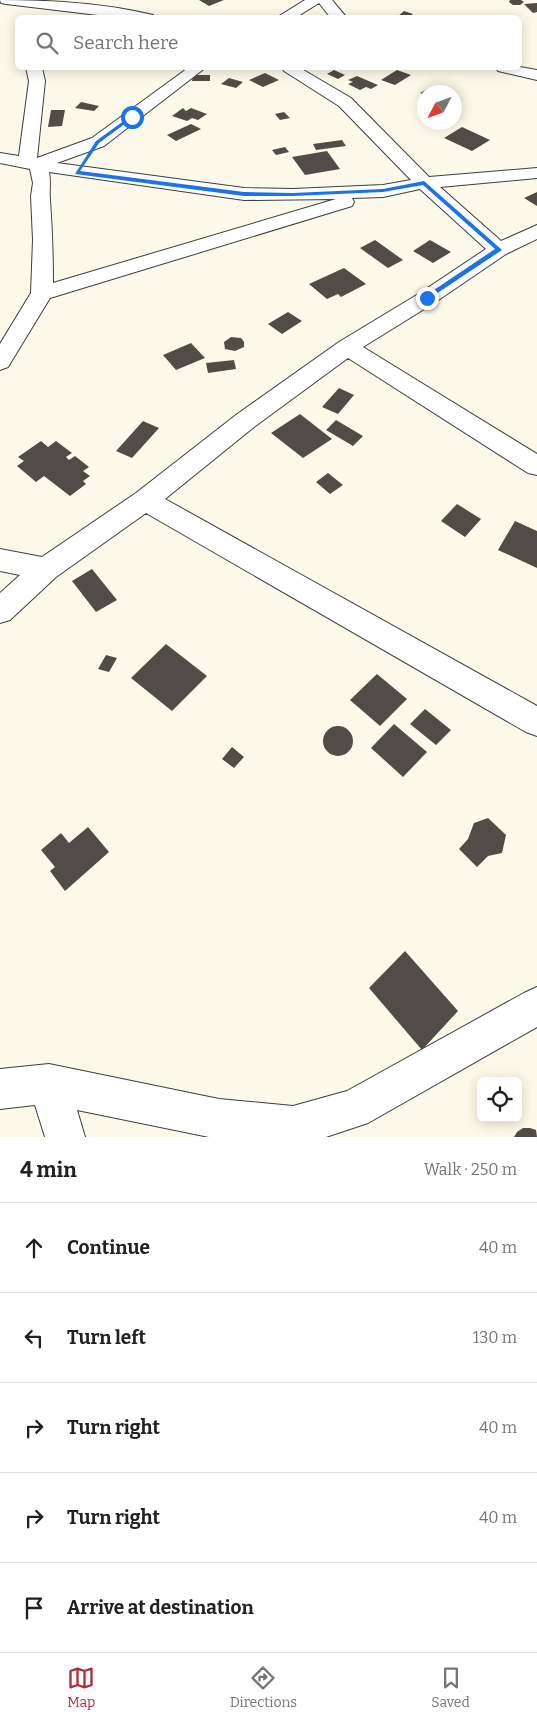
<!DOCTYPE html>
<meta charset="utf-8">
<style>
:root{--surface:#fff;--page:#f2f2f2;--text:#202124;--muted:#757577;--line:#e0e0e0;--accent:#af2e36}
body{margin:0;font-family:Bitter,serif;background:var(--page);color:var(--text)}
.controls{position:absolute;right:15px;bottom:15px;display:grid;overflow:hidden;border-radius:8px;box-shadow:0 2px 12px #0003}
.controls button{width:45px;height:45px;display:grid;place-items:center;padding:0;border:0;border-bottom:1px solid var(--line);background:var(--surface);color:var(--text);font:25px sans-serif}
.compass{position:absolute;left:417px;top:85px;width:45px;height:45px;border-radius:50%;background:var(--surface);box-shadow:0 2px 12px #0003;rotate:229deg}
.stop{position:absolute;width:15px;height:15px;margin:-11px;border:4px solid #1a73e8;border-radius:50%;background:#fff}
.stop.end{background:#1a73e8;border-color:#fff;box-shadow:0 1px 5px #0008}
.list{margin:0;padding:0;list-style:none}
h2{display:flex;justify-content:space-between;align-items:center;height:65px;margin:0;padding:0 20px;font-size:21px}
h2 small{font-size:16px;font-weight:400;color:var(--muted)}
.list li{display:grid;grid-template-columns:32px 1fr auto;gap:15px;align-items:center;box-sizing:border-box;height:90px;padding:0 20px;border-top:1px solid var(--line)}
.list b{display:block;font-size:19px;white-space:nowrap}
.list em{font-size:16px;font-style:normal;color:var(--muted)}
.icon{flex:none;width:28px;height:28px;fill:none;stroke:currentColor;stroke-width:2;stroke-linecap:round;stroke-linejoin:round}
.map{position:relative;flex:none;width:537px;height:1137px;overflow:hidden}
.search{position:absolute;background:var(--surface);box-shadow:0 2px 12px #0003;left:15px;right:15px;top:15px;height:55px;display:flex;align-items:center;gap:12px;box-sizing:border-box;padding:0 18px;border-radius:8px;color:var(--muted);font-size:19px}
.sheet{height:515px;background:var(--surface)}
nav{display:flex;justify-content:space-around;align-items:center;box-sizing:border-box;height:70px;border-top:1px solid var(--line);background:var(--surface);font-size:14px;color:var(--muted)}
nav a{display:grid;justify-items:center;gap:2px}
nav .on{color:var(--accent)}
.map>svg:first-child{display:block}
.building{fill:#524c48}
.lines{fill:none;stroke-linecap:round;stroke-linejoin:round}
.minor-casing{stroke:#3e3e3e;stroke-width:2}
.minor{fill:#fff;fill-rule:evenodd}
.route{fill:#1a73e8}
</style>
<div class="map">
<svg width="537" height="1137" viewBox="0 0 537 1137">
<rect width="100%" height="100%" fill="#fdf9ea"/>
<!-- building -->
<path class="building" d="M199,0H224L209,6Z
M510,0H521L524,2L520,5H513L509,2Z
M537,3V12L533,13L524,4Z
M404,11L413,14L408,18H396Z
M334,70L345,75L338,79L327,74Z
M397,70L411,75L395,85L381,80Z
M265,73L279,80L263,87L249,80Z
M193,75H210V81H192Z
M357,76L378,85L371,89L366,87L360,90L348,84L353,82L348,80Z
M229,78L243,82L236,88L221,84Z
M429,88L436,91L440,89L449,92H424V95L420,93Z
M81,102L99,106L94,111L75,108Z
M183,108L186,111L191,108L207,114L198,120L192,118L187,121L172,116Z
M51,110H65L62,126L48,127Z
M284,112L290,118L280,120L275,114Z
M191,124L201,129L176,141L167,135Z
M462,127L490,140L472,151L444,138Z
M342,140L346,146L316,150L313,144Z
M285,147L289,152L276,155L272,150Z
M327,151L340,169L305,175L292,157Z
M537,192V206L524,198Z
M375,240L403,260L388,268L360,248Z
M430,240L451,252L433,263L413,251Z
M344,268L366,284L341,297L338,294L327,299L309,284Z
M288,312L302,321L282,334L268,324Z
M231,337L241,338L244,342V347L235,351L225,349L224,342Z
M191,343L205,358L176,370L163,355Z
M234,360L236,369L208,373L206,363Z
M339,388L354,395L338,414L322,407Z
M300,414L332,439L303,458L271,433Z
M336,420L363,436L353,446L326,430Z
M143,421L159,428L132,458L116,451Z
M41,441L48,447L56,441L72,453L66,457L69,460L75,456L89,467L83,471L90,476L83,481L86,484L70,496L44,476L36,482L17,466L24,461L18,457Z
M328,473L343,485L330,494L316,482Z
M457,504L481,519L465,537L441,521Z
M515,521L537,531V568L498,550Z
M92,569L117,600L96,612L72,581Z
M166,644L207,676L172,711L131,678Z
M106,655L117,658L109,672L98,669Z
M377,674L407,699L380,726L350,700Z
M425,709L451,730L436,745L410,724Z
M394,724L427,752L403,777L371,748Z
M323 741a15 15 0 1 1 30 0a15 15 0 1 1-30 0Z
M232,747L244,757L234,768L222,759Z
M488,818L506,835L502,853L488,856L477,867L459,849L468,839L474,823Z
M88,827L109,852L65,891L50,871L55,867L41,850L61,833L69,843Z
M405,951L458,1011L422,1050L369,988Z
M523,1128H530L536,1130L537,1137H514L517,1132Z"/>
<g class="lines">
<!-- minor casing -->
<g class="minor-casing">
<path id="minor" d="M0,0C51,0 103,3 153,15L155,18H123L6,4L1,3Z
M305,0H332L347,18H331L319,3L295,18H276Z
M520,67L537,70V80L498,71L496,68Z
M26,68H42L45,81L37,158L92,138L188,68H205L104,146L57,163L244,188L293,189L383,185L411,180L339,106L284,71L282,68H300L351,98L429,177L537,168V178L440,187L501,241L537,225V239L506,254L434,303L363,347L537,454V475L528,473L348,358L254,427L165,499L537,706V736L526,732L146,513L56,577L10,620L0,623V593L20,575L0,571V549L42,557L136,493L236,415L339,342L420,293L486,249L420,189L383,197L352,198L354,202L352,206L50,298L8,367L0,370V344L31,293L33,240L31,196L33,183L30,169L0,163V153L19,156L29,81ZM49,172L244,200L336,199L53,283C53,255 52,228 50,200C49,190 51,182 49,172Z
M537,987V1027L368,1123L326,1137H209L77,1110L85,1137H45L35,1105L0,1109V1069L49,1064L219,1099L293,1106L347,1091L524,993Z"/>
</g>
<!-- minor -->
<use href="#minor" class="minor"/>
</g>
<!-- route -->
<path class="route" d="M132,115L133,118L99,143L80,171L244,192L293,193L383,189L424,181L502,250L427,300L425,299V296L495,249L423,185L383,192L293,196H244L75,174L96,141Z"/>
</svg>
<div class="controls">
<button><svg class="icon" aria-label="locate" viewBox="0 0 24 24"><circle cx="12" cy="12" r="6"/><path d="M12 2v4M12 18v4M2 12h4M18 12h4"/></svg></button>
</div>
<svg class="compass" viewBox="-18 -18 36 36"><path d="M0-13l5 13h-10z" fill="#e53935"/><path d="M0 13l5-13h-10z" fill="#757577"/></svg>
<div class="stop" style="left:132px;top:117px"></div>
<div class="stop end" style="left:427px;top:298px"></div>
<div class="search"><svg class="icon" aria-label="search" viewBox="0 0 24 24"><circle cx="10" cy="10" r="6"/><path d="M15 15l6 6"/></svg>Search here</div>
</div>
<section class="sheet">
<h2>4 min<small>Walk · 250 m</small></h2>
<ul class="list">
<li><svg class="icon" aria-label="ahead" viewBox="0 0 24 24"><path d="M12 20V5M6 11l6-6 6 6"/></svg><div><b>Continue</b></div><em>40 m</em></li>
<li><svg class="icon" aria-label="left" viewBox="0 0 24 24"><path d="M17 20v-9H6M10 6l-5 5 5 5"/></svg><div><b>Turn left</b></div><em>130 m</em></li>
<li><svg class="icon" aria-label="right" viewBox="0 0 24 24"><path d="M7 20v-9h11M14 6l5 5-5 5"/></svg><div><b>Turn right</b></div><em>40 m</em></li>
<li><svg class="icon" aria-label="right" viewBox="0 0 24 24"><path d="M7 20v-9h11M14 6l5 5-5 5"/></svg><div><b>Turn right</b></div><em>40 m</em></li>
<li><svg class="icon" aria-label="arrive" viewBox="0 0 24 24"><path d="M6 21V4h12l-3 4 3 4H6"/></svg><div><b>Arrive at destination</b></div></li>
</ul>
</section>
<nav>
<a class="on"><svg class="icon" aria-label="map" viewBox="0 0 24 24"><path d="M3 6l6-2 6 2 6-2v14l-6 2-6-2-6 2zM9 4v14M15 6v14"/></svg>Map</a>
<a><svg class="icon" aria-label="directions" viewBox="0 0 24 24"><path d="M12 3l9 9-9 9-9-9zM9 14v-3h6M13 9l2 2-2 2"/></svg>Directions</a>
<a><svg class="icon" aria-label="saved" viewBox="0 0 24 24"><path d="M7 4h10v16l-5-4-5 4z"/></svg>Saved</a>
</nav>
